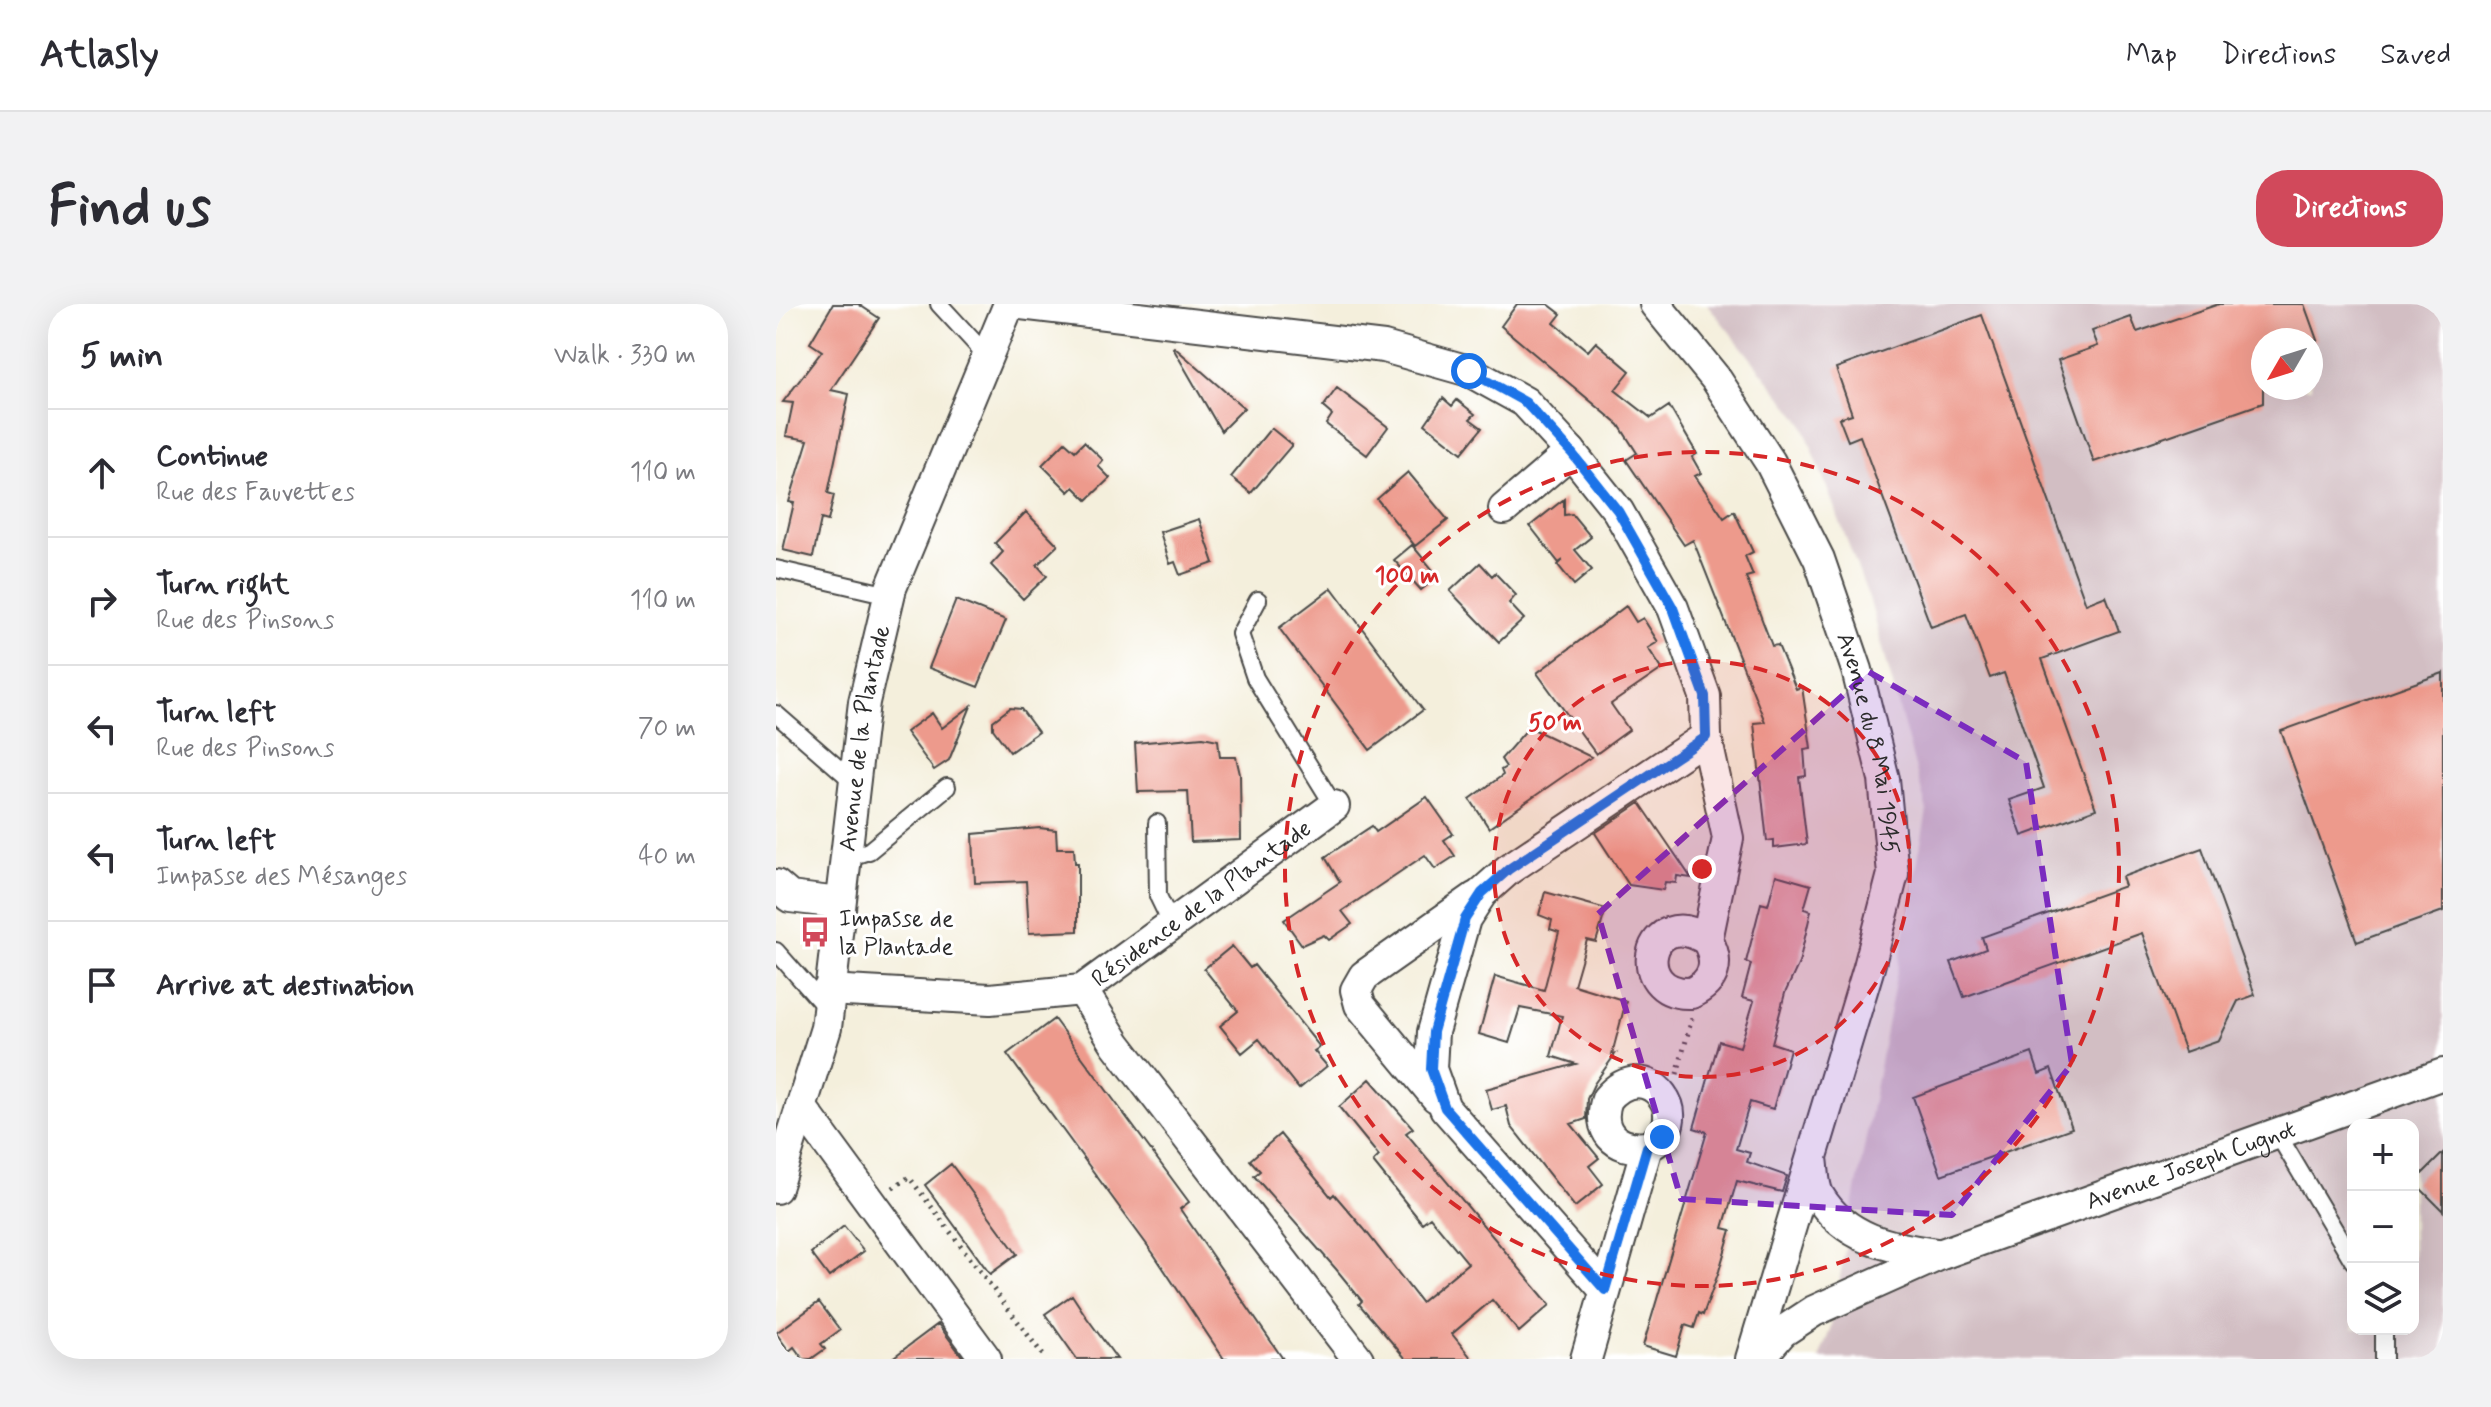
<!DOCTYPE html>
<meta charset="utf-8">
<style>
:root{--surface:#fff;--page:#f2f2f3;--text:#2b2b33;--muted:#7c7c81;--line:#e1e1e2;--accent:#d1495b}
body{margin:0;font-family:Mynerve,sans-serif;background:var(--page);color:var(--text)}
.controls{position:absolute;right:24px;bottom:24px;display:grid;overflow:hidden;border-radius:16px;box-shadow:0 8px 32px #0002}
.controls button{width:72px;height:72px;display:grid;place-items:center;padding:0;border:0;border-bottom:2px solid var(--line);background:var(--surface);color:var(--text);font:40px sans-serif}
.compass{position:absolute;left:1475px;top:24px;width:72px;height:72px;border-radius:50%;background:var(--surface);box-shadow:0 8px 32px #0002;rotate:231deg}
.stop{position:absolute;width:24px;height:24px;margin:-18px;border:6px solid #1a73e8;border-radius:50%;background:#fff}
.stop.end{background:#1a73e8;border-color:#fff;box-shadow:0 2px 8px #0008}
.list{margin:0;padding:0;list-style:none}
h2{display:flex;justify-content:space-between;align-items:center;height:104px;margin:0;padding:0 32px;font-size:34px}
h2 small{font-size:26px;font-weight:400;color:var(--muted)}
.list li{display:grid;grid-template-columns:52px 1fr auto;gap:24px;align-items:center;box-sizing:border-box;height:128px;padding:0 32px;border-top:2px solid var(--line)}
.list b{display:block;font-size:30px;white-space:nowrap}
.list p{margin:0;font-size:26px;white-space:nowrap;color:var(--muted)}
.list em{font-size:26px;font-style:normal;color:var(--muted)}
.icon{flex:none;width:44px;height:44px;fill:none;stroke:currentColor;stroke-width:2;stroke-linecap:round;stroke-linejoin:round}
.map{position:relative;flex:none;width:1667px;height:1055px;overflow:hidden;border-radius:32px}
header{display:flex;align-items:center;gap:48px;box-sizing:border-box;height:112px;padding:0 40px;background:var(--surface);border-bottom:2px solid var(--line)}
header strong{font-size:38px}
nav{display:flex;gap:44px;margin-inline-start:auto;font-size:28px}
.intro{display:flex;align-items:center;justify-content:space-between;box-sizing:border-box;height:192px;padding:0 48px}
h1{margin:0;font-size:56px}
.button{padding:20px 36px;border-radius:32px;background:var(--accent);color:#fff;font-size:28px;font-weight:700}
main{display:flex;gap:48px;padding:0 48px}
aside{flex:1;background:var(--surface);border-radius:32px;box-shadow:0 8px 32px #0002}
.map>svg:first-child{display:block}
.industrial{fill:#d2bec3;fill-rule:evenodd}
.building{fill:#ed9a8c}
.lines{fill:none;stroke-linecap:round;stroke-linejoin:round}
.lane-casing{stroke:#494846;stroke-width:20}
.street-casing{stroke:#494846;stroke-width:34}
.path{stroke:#494846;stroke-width:5;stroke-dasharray:2 6;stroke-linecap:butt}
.lane{stroke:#fff;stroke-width:16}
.street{stroke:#fff;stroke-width:30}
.route{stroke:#1a73e8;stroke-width:10}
.marked{fill:#7b2cbf;fill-opacity:0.2;stroke:#7b2cbf;stroke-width:6;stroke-dasharray:16 10;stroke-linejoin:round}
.ring{fill:none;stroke:#d62828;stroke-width:4;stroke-dasharray:14 10}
.labels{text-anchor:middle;stroke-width:6;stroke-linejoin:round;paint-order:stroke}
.street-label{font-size:24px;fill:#2b2b2b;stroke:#fff}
.poi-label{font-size:24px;fill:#2b2b2b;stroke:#fff;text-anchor:start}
.centre{fill:#d62828;stroke:#fff;stroke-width:4}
.ring-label{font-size:24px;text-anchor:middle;font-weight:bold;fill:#d62828;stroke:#fff;stroke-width:6;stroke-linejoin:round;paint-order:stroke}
</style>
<header>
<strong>Atlasly</strong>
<nav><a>Map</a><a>Directions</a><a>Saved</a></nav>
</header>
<div class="intro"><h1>Find us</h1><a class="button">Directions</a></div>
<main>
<aside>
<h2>5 min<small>Walk · 330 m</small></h2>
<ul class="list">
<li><svg class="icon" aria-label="ahead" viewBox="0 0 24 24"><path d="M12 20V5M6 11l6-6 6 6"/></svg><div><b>Continue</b><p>Rue des Fauvettes</p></div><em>110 m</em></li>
<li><svg class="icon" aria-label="right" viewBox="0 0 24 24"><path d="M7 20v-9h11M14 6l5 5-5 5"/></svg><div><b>Turn right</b><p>Rue des Pinsons</p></div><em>110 m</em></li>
<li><svg class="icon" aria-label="left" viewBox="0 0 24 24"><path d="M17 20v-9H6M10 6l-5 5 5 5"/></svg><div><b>Turn left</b><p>Rue des Pinsons</p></div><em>70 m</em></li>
<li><svg class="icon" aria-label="left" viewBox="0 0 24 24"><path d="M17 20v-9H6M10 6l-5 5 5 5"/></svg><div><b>Turn left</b><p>Impasse des Mésanges</p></div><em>40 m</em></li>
<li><svg class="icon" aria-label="arrive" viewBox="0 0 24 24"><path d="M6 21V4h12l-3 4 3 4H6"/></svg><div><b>Arrive at destination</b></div></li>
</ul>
</aside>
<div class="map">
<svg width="1667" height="1055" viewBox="0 0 1667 1055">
<rect width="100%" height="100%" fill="#fff"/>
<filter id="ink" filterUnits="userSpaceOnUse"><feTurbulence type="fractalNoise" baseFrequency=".0125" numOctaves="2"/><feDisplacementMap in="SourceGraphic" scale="16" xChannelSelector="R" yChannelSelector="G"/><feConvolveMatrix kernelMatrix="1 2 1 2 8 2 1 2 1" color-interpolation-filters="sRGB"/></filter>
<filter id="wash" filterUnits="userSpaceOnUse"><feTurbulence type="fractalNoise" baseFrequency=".006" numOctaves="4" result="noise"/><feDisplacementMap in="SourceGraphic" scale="32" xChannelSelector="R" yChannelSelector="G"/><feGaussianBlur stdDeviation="1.8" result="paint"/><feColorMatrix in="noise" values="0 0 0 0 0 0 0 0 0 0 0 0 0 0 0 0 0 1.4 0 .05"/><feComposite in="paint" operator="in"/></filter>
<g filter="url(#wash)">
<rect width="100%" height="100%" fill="#f4efdc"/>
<!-- industrial -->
<path class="industrial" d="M931,0H1667V1055H1043L1054,1026L1151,507L1094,297L1026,118ZM1487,36H1535V84H1487ZM1577,821H1637V1025H1577Z"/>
<g id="blocks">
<!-- building -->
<path class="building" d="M57,0H82L103,14L55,86L73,90L52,189L58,191L52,217L45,215L37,253L7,246L18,199L13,198L32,136L10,132L17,99L7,98L46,47L34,39Z
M741,0H772L785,10L778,19L812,47L820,38L854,67L839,86L875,114L893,102L921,150L916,153L925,169L919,172L948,214L958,207L977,248L969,252L977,271L970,273L988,321L996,342L1002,341L1020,385L1026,383L1035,444L1028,445L1030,472L1023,473L1031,540L998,544V536L991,537L978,419L989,418L917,236L908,241L850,156L861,149L843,121L725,22Z
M1443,0H1528L1541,36H1487V99L1318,158L1282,56L1322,42L1316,27L1355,13L1361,28Z
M1206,11L1310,300L1330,292L1343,327L1266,355L1320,505L1246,532L1233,496L1268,484L1228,369L1214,374L1190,310L1155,323L1084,132L1072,137L1063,114L1076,110L1060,64Z
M398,43L468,104L445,127L397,44Z
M561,84L612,123L591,151L550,120L556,111L547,103Z
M667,94L676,102L681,96L699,110L694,115L706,124L686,149L649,120Z
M495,124L516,141L475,189L455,173Z
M289,138L299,147L308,138L327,156L322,162L334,174L311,196L298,183L293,188L266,161Z
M632,168L672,216L639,242L601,195Z
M788,195V211L796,210L815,233L799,246L816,266L798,281L782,261L787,256L783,259L754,222Z
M250,208L282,241L261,261L271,272L247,295L215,261L227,248L219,239Z
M423,215L438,259L404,271L399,258L394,260L384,228Z
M636,241L662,272L645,286L618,256Z
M704,259L716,272L719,269L740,291L733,299L748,315L723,338L674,287Z
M556,284L647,406L594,446L503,324Z
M180,296L230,316L202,383L153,364Z
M850,302L860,318L867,314L882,338L872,344L886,365L835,400L853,426L820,450L761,369Z
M1667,369V607L1581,638L1505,427Z
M195,402L173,456L158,466L130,428L156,409L166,424Z
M234,404L245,405L262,428L234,448L217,425V417Z
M753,423L815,453L713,524L694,495L727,471L725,466L730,463L725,455Z
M427,433L442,436L444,453H460L464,470L465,536L415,538L412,487L362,488L359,439Z
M651,493L677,530L668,536L679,552L659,565L649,551L566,607L576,620L553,636L548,631L526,641L508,616L564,578L549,553L596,522L600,528Z
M864,499L903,556L915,574L901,572L900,579L889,578L887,586L853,581L819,529Z
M263,524L280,526L281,544H298L299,559H302V627L253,629L250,577L199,579L197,530Z
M1426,544L1479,691L1462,697L1443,736L1409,748L1366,629L1188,693L1175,658L1210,645L1206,633L1349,582L1346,573Z
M1000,571L1035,581L1028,605L1035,607L1023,659L1009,689L996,739L1014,745L997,805L974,798L960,845L974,849L971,858L1011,872L1006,888L961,877L947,924L955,926L943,967L927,1011L923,1009L918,1024L909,1021L900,1052L867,1042L931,828L918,824L943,737L964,743L978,697L966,694L975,660L970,658L985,599L992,601Z
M769,588L830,605L820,638L811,636L798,681L850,697L836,750L840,749L818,780L811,795L810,815L795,820L823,854L813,862L827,880L799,903L735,822L730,802L716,806L710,785L800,760L775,752L786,712L744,704L733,739L703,730L719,672L768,686L783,628L774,625L776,616L763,611Z
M456,642L474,664L478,661L544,743L538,747L551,762L523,785L483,735L466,749L444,722L462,707L428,665Z
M278,715L413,898L404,905L507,1055H448L377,949L231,750Z
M1256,749L1263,770L1275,765L1296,824L1165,871L1137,793Z
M594,775L637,824L630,829L774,1001L743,1028L716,996L676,1030L696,1055H630L583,1000L586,997L560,965L478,872L484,867L474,856L504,830L555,893L558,890L588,925L645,998L692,959L654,913L646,919L597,858L603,852L563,803Z
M1667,849V907L1638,878Z
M175,860L241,950L214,970L149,881Z
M68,922L88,947L53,973L35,949Z
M296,991L311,1014L341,1055H301L269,1010Z
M43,998L64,1026L45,1040L49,1045L35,1055H27L18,1043L13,1047L0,1029Z
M162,1020L188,1055H115Z"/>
</g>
</g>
<g filter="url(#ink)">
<use href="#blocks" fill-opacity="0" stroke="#494846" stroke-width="2"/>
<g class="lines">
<!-- lane casing -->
<g class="lane-casing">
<path id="lane" d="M163,0L211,52
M0,265L113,291
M482,296L464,330L479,374L558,502
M0,410L78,478
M381,519L382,592L395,619
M68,555L93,547L171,483
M0,647L51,705
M1501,829L1577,957
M1608,1025V1055"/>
</g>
<!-- street casing -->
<g class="street-casing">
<g id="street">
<path d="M245,0L608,43L693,67L749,98L795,148L842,207L897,304L929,392L930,433L952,534L931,636C944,658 939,678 915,689C852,692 870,597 931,636"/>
<path id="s1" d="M879,0L940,75L994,158L1043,255L1081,366L1108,475L1117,570L1093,663L975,1055"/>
<path d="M728,205L795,148"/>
<path d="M0,581L14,593L63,599"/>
<path id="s2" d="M52,686L214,695L306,686L558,502"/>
<path d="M306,686L340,740L582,1055"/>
<path d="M660,793L584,701L580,686L588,672L700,593"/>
<path d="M25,803L210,1055"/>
<path d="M1036,855C1038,866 1037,882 1043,892C1069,935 1115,944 1161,950"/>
<path id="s3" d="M0,884L50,724L88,398L115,284L233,0"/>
<path d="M829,986L669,804L655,765L657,728L689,615L706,589L733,565L930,433"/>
<path d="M810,1055L871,843C923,818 872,746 831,795C820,826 839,847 871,843"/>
<path id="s4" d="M983,1055L1006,1028L1038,1007L1163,951L1667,770"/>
</g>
</g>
<!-- path -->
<path class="path" d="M901,770L916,714
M117,884L133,873L270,1055"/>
<!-- lane -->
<use href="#lane" class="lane"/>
<!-- street -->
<use href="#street" class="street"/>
</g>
</g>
<g class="lines" filter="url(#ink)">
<!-- route -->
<path class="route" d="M693,67L749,98L795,148L842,207L897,304L929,392L930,433L733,565L706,589L689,615L657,728L655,765L669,804L829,986L871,843L886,833"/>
</g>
<!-- marked area -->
<path class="marked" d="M1093,368L1250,458L1296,760L1176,911L905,895L822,610Z"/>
<!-- distance rings -->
<circle cx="926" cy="565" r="208" fill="#d62828" fill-opacity=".12"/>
<g class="ring">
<circle cx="926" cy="565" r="208"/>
<circle cx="926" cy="565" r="417"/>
</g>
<!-- icons -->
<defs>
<g id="bus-bare" transform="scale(2.4)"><path d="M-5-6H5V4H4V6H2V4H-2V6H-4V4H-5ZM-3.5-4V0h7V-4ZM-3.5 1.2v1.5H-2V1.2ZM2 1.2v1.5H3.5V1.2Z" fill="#d1495b" stroke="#fff" stroke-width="2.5" paint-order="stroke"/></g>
</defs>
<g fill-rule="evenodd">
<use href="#bus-bare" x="39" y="628"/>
</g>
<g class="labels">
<!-- street labels -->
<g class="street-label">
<text dy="8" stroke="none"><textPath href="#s3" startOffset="460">Avenue de la Plantade</textPath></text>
<text dy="8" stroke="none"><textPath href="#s1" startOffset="496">Avenue du 8 Mai 1945</textPath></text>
<text dy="8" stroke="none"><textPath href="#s2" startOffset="402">Résidence de la Plantade</textPath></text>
<text dy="8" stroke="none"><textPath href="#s4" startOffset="478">Avenue Joseph Cugnot</textPath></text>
</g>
<!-- poi labels -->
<g class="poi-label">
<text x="63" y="622">Impasse de<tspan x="63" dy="28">la Plantade</tspan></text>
</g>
</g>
<circle cx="926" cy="565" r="12" class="centre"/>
<g class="ring-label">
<text x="631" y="279">100 m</text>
<text x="779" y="426">50 m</text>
</g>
</svg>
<div class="controls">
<button>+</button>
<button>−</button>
<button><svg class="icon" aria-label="layers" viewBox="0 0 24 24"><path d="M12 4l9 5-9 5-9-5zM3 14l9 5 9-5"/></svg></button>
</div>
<svg class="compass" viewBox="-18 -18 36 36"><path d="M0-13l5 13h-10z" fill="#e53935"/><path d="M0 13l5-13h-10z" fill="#7c7c81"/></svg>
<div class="stop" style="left:693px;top:67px"></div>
<div class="stop end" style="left:886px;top:833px"></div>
</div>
</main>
